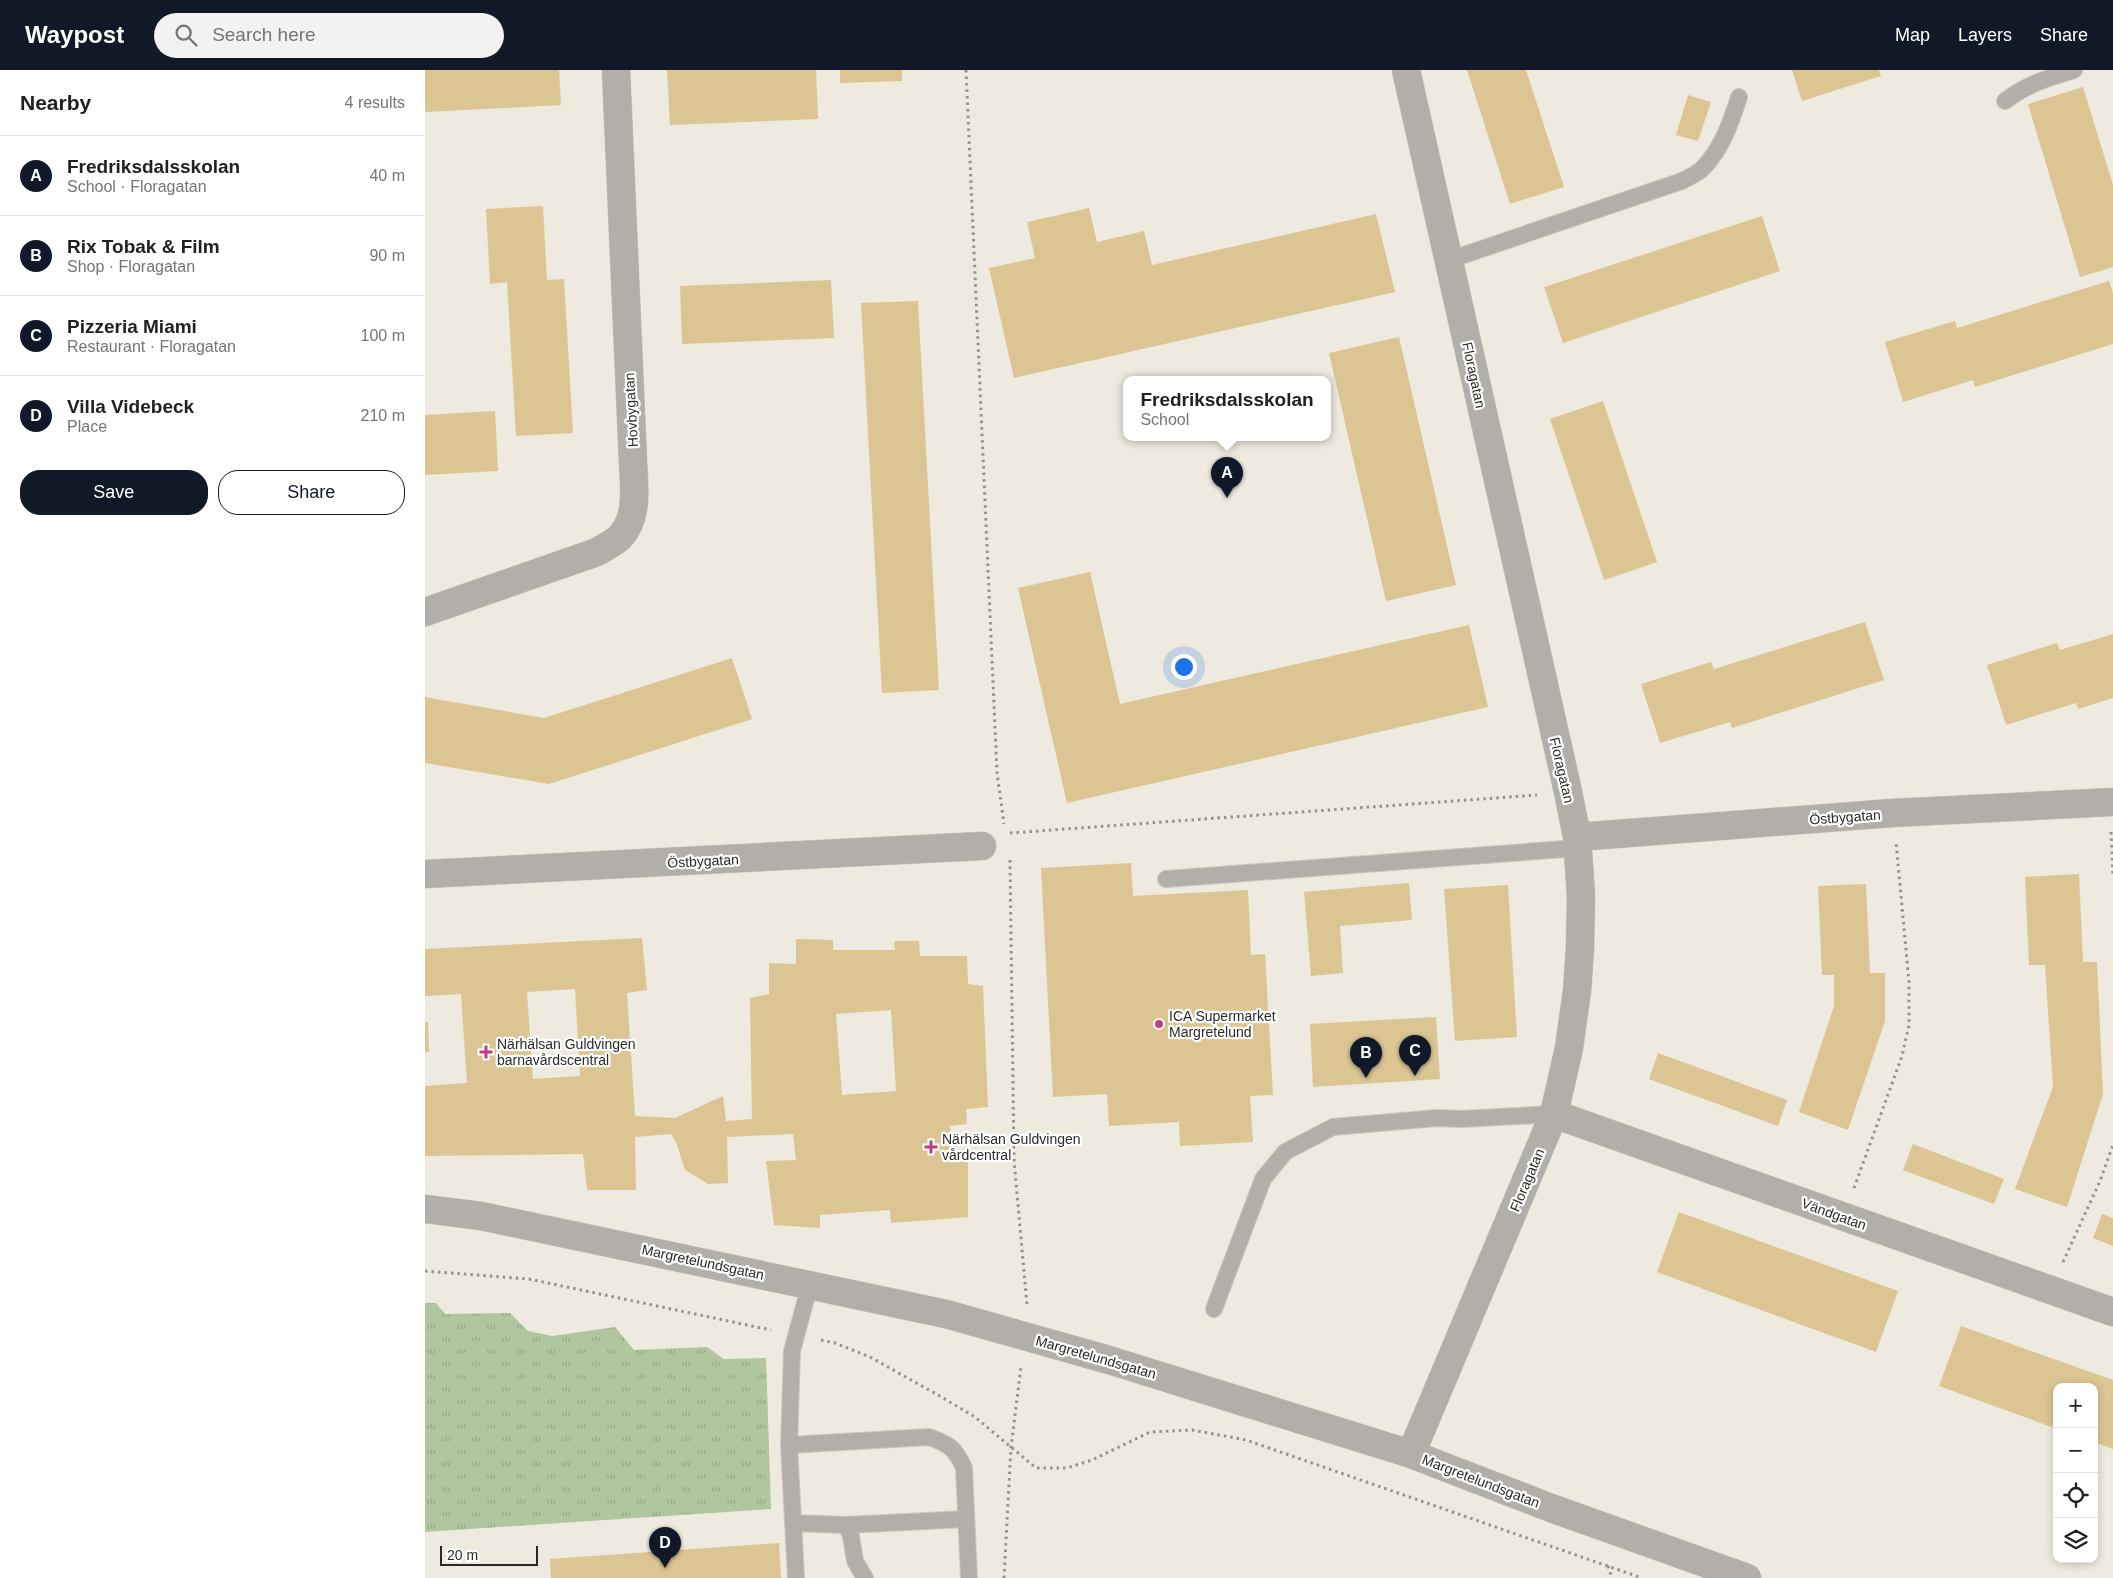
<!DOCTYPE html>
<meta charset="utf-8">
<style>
:root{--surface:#fff;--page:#f2f2f2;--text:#202124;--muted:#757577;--line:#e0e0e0;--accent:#111827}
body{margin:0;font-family:Helvetica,sans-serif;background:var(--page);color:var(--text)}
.controls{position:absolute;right:15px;bottom:15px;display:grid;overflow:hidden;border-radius:10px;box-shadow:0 2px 8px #0003}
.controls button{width:45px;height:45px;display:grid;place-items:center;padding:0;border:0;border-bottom:1px solid var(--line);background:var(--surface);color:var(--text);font:25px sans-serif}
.scale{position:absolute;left:15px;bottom:12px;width:98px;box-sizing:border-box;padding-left:5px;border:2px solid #2c2a26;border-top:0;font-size:14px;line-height:18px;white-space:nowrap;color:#2c2a26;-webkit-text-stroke:4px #fff;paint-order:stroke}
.you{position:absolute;left:758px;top:596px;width:18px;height:18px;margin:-12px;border:4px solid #fff;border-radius:50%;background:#1a73e8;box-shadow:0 0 0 8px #1a73e833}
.badge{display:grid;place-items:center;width:32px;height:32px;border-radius:50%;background:var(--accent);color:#fff;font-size:16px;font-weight:700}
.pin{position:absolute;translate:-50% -41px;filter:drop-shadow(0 1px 2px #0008)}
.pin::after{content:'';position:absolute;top:26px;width:18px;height:15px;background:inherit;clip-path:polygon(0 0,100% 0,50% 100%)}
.popup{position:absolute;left:698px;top:306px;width:208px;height:65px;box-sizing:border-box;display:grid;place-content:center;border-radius:10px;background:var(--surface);filter:drop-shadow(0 1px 4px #0005);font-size:16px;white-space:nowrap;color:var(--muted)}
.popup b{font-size:19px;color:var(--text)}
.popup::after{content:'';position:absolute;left:50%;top:100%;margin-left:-10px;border:10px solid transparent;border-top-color:var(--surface)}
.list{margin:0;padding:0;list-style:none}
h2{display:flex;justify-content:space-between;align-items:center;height:65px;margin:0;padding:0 20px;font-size:21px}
h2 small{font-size:16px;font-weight:400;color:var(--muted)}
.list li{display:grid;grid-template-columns:32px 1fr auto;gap:15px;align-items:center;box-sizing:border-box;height:80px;padding:0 20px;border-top:1px solid var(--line)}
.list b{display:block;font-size:19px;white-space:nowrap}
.list p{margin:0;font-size:16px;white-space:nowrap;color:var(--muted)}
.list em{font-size:16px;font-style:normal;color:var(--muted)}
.actions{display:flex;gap:10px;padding:15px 20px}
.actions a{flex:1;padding:11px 0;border:1px solid var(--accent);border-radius:20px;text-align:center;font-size:18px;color:var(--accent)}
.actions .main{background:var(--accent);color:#fff}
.icon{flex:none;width:28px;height:28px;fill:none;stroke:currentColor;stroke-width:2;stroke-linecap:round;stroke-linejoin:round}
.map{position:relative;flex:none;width:1688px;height:1508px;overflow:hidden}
header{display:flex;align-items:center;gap:30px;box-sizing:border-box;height:70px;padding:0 25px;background:var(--accent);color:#fff}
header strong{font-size:24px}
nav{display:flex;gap:28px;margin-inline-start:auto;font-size:18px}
.search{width:350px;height:45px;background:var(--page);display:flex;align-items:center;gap:12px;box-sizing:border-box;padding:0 18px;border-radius:28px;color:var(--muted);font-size:19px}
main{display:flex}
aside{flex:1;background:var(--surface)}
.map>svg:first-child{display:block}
.park{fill:url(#park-tufts)}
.building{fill:#dac593;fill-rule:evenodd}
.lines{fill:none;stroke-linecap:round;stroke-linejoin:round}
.service-casing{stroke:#cbc7be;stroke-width:18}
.minor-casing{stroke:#cbc7be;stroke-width:29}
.path{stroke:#95928a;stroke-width:3;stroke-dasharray:2.5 4;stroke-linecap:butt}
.service{stroke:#b2afab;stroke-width:16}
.minor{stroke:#b2afab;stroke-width:28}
.poi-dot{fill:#bf3c82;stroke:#fff;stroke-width:2}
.labels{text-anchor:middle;stroke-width:4.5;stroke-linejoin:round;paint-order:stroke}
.street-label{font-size:14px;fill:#2c2a26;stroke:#fff}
.poi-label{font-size:14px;fill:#2c2a26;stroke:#fff;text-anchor:start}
</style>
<header>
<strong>Waypost</strong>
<div class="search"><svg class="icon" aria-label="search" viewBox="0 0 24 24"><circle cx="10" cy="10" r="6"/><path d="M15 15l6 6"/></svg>Search here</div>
<nav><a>Map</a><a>Layers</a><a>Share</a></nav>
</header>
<main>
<aside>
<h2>Nearby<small>4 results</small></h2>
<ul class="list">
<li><span class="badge">A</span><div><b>Fredriksdalsskolan</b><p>School · Floragatan</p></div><em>40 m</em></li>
<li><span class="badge">B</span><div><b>Rix Tobak &amp; Film</b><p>Shop · Floragatan</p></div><em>90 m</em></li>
<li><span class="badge">C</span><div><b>Pizzeria Miami</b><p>Restaurant · Floragatan</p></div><em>100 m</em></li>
<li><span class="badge">D</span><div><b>Villa Videbeck</b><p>Place</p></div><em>210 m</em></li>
</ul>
<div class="actions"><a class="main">Save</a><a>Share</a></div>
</aside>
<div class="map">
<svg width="1688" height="1508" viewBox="0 0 1688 1508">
<defs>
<pattern id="park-tufts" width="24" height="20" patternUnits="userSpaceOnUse" patternTransform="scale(1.25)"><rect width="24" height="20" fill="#afc69e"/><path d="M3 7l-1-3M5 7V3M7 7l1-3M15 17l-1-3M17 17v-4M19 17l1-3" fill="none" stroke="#97aa88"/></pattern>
</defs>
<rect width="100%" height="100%" fill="#eeeadf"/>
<!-- park -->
<path class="park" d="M0,1233H11L20,1244L85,1243L103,1261L127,1266L190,1257L209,1280L282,1277L299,1289L341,1288L346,1439L0,1462Z"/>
<!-- building -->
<path class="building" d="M0,0H134L136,35L0,42Z
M242,0H391L393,49L245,55Z
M415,0H477V11L415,13Z
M1042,0H1101L1139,117L1085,134Z
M1367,0H1454L1456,6L1377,31Z
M1658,17L1688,115V197L1655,207L1603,34Z
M1263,25L1286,32L1273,71L1251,65Z
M118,136L122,210L139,209L148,363L91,366L82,212L65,214L61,139Z
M664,138L672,172L719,161L727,195L951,144L970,222L589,308L564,198L610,188L602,152Z
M1337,146L1355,201L1138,273L1119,217Z
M406,210L409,268L257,274L255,216Z
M1684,211L1688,223V274L1550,317L1548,310L1478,332L1460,272L1530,251L1532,258Z
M493,231L514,620L457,623L436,233Z
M974,267L1031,515L961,531L904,283Z
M1178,331L1232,492L1179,510L1125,349Z
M70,341L73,401L0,405V345Z
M665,502L695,634L1044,555L1063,637L642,733L593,518Z
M1440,552L1459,610L1307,658L1305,652L1235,673L1216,614L1286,592L1289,599Z
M1688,564V628L1653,639L1651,633L1581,655L1562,595L1632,573L1635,580Z
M307,588L327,649L124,714L0,693V627L119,648Z
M706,793L708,826L823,820L826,885L840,884L848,1025L825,1026L828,1072L755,1076L754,1052L684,1056L682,1024L628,1027L616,798Z
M1654,804L1658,892H1672L1678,1024L1642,1137L1590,1119L1628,1017L1620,895H1604L1600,807Z
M984,813L987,850L915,856L918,903L886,906L879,822Z
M1441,814L1445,903H1460V951L1423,1060L1374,1042L1409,936V905H1397L1393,816Z
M1083,815L1092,967L1030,971L1019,819Z
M217,868L222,920L202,923L210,1046L250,1048L298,1026L301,1051L327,1049L325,928L344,924V893L371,894V869L408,870V880H470L469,871H494L495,886H542L543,914L558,916L563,1037L541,1039L542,1054L525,1056L528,1081L543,1079V1147L466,1153L465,1140L395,1145V1158L349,1155L341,1091L371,1090L368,1064L302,1067L303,1113L283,1114L260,1100L251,1072L246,1064L210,1067L211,1120H162L158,1084L0,1086V1016L42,1013L36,924L0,926V879ZM150,919L155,1006L108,1009L102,922ZM466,940L471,1021L417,1025L411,944Z
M1011,947L1015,1009L888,1017L885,954Z
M0,952H3L4,982H0Z
M1233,983L1362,1030L1353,1056L1224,1009Z
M1488,1074L1579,1109L1569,1134L1478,1100Z
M1254,1142L1473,1221L1451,1282L1232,1202Z
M1677,1144L1688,1148V1176L1668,1168Z
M1536,1256L1688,1310V1379L1669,1372V1317H1632V1359L1514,1316Z
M354,1473L356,1508H126L125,1489Z"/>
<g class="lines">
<!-- service casing -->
<g class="service-casing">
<path id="service" d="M1580,31C1600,15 1625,7 1649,0
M1024,190L1257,111C1264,107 1272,104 1277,99C1297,79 1306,52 1314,27
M741,809L1153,778
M789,1239L838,1109L860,1082L908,1057L1012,1048L1037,1049L1129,1044
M364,1375L504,1367C524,1374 530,1378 539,1398L544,1508
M369,1453L421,1455L541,1449
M421,1455L426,1466L430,1491L440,1508
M371,1508L364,1375L367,1281L385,1214"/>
</g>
<!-- minor casing -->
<g class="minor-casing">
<path id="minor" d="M981,0L1143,722L1152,767L1156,826L1155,878L1152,921L1144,978L1129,1044L986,1384
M0,542L172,482C180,477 189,473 195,467C214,447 209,417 208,392L191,0
M1152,767L1467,743L1688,732
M0,804L557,776
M1129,1044L1688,1242
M0,1139L56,1146L521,1244L684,1290L986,1384L1126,1438L1322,1508"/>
</g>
<!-- path -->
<path class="path" d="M541,0L572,703L579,754
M1686,762L1688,806
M585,763L1112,725
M585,790L589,1090L602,1235
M1429,1118L1477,986L1484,955V912L1471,772
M1638,1192L1675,1111L1688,1075
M0,1201L104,1209L346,1260
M396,1270L410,1273L445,1287L513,1325L550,1347L611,1398H642L667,1390L725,1362L767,1360L821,1370L1217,1508
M1183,1496L1187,1508
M579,1508L586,1377L596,1297"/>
<!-- service -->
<use href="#service" class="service"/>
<!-- minor -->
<use href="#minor" class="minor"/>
</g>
<!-- markers -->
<g class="poi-dot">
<circle cx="734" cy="954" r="5"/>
<path d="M58.5 974.5h5v5h5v5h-5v5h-5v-5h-5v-5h5z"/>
<path d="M503.5 1069.5h5v5h5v5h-5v5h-5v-5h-5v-5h5z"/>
</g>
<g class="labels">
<!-- street labels -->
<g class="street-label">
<text transform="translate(1049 305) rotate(78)" y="5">Floragatan</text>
<text transform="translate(206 340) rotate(-93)" y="5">Hovbygatan</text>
<text transform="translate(1137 700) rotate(77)" y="5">Floragatan</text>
<text transform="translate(1420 747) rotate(-4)" y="5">Östbygatan</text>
<text transform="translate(278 791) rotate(-3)" y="5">Östbygatan</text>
<text transform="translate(1102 1110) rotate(-67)" y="5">Floragatan</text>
<text transform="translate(1409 1144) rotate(20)" y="5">Vändgatan</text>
<text transform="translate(278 1192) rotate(12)" y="5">Margretelundsgatan</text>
<text transform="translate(671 1287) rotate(16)" y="5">Margretelundsgatan</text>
<text transform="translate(1056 1411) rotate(21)" y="5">Margretelundsgatan</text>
</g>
<!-- poi labels -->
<g class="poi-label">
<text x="744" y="951">ICA Supermarket<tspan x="744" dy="16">Margretelund</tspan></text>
<text x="72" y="979">Närhälsan Guldvingen<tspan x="72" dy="16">barnavårdscentral</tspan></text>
<text x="517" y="1074">Närhälsan Guldvingen<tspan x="517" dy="16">vårdcentral</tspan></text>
</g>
</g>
</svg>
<div class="controls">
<button>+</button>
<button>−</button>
<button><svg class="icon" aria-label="locate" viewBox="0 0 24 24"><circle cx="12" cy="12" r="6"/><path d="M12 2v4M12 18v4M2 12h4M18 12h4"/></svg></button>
<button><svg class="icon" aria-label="layers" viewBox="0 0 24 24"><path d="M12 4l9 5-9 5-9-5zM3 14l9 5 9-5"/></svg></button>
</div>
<div class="scale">20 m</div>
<div class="you"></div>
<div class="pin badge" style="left:802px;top:428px">A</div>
<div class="popup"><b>Fredriksdalsskolan</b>School</div>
<div class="pin badge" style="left:941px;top:1008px">B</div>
<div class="pin badge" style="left:990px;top:1006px">C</div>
<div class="pin badge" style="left:240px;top:1498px">D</div>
</div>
</main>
